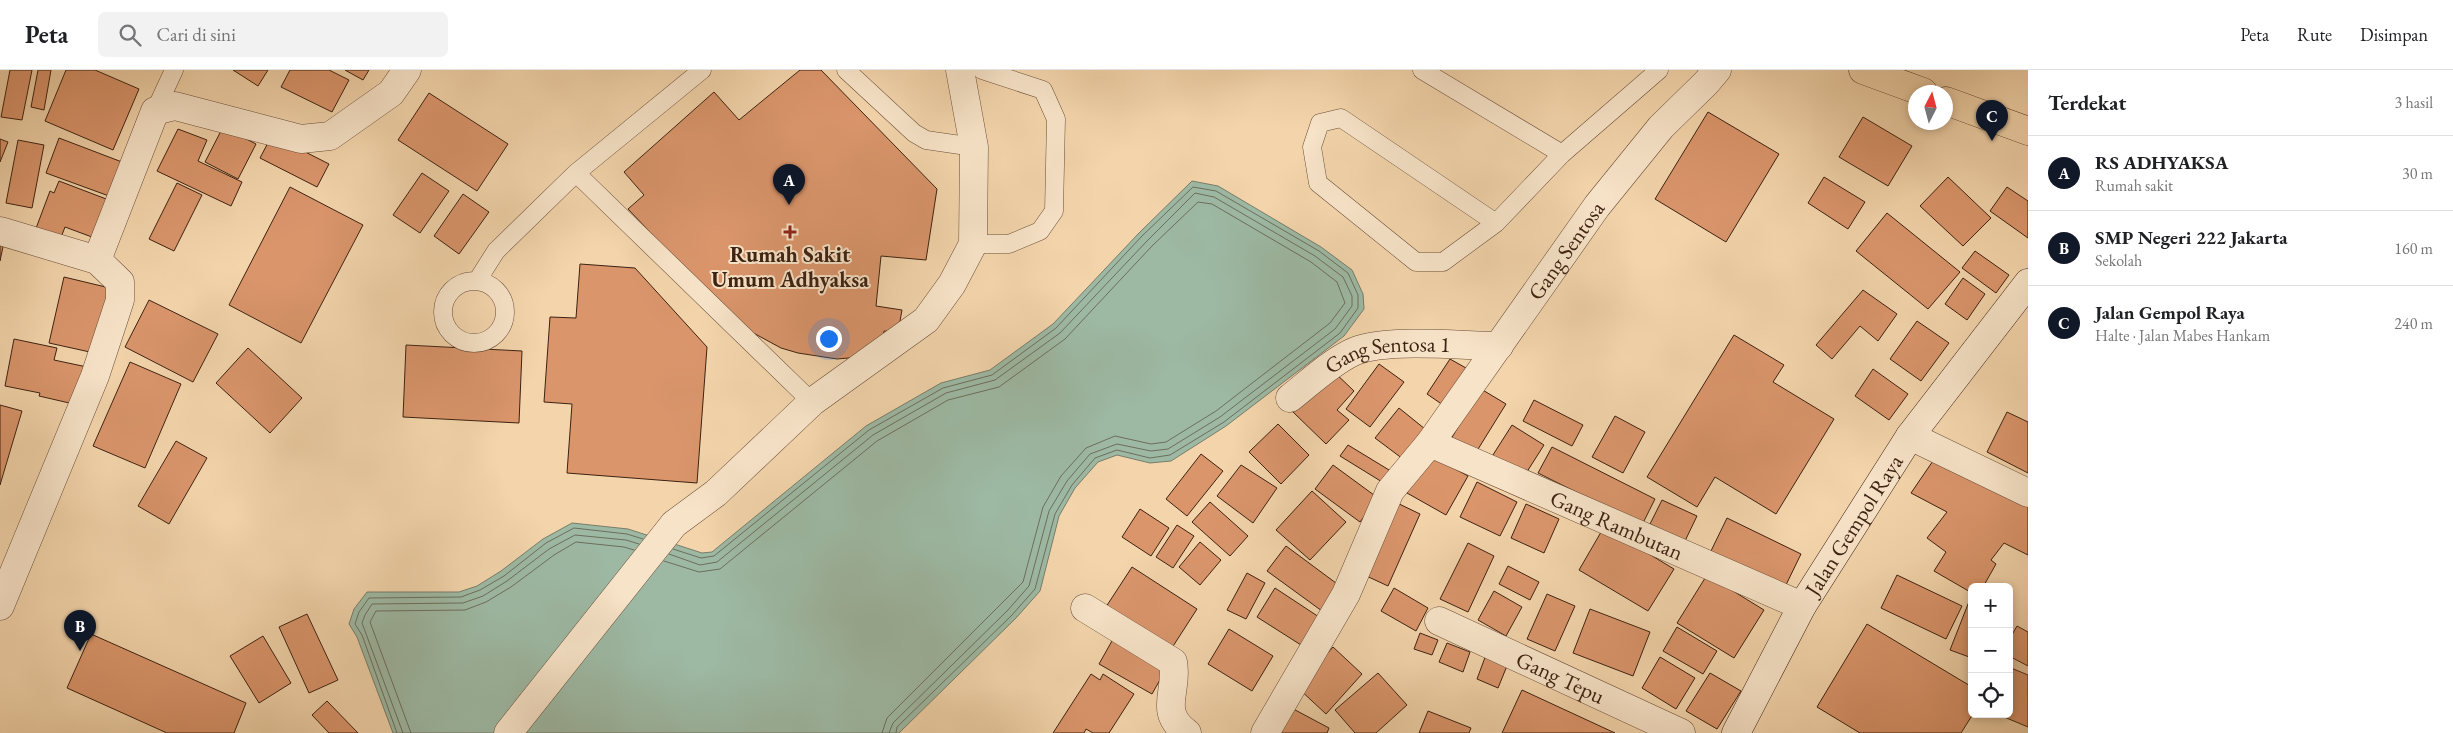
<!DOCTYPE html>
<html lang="id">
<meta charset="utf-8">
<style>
:root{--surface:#fff;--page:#f2f2f2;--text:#202124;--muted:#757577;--line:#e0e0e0;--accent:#111827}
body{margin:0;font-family:"EB Garamond",serif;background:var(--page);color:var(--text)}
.controls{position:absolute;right:15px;bottom:15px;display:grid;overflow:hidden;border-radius:8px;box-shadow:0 2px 8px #0003}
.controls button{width:45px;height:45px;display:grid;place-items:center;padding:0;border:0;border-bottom:1px solid var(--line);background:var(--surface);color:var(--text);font:25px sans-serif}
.compass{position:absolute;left:1908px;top:15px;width:45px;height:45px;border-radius:50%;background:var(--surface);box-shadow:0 2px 8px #0003;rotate:6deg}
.you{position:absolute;left:828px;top:268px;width:18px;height:18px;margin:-12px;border:4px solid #fff;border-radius:50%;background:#1a73e8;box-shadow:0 0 0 8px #1a73e833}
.badge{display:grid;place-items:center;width:32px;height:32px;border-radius:50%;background:var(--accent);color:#fff;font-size:16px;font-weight:700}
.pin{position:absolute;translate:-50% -41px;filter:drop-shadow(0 1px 2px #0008)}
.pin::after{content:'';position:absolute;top:26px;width:18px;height:15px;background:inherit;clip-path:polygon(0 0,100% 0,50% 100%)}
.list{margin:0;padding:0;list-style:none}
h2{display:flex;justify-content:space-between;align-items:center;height:65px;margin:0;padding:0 20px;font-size:21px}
h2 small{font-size:16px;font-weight:400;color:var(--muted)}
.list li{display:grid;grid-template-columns:32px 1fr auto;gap:15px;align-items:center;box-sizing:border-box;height:75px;padding:0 20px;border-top:1px solid var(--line)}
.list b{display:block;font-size:19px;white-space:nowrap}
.list p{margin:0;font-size:16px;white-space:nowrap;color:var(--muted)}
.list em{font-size:16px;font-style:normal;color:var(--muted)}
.icon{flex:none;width:28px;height:28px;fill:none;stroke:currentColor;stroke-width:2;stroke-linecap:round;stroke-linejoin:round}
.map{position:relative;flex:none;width:2028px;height:663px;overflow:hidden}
header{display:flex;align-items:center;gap:30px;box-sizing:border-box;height:70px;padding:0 25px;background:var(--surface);border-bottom:1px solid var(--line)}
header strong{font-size:24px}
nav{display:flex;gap:28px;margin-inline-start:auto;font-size:18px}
.search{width:350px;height:45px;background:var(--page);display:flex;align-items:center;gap:12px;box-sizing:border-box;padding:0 18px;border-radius:8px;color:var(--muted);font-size:19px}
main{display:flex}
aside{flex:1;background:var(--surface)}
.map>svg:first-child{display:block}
.water{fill:#9db9a4;stroke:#777d6a}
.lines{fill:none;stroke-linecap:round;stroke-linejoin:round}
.shore{stroke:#6d6e5b;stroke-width:1}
.building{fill:#da956b;stroke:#3d2212}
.lane-casing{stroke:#6a4e38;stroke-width:19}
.street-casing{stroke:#6a4e38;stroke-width:29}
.secondary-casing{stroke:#3d2212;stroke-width:29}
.primary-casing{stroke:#3d2212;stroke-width:29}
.lane{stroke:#f7e3c8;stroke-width:18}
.street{stroke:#f7e3c8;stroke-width:28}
.secondary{stroke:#f7e3c8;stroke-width:28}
.primary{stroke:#f3d4ab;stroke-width:28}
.poi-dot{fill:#8f2418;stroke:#f7e3c8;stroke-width:2}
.labels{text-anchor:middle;stroke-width:4;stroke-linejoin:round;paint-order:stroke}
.street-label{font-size:22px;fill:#3d2212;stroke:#f7e3c8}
.poi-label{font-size:22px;font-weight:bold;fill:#3d2212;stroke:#f7e3c8}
</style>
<header>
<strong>Peta</strong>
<div class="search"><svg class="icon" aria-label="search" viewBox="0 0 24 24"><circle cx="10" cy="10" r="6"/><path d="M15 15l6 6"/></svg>Cari di sini</div>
<nav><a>Peta</a><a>Rute</a><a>Disimpan</a></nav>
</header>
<main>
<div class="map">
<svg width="2028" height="663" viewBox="0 0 2028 663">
<rect width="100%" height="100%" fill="#f3d4ab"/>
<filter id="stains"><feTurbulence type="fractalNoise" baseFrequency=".004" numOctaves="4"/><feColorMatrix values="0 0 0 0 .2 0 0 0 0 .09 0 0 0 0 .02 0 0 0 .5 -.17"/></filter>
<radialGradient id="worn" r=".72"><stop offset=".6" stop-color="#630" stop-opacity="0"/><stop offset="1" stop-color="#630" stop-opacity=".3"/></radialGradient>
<!-- water -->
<path class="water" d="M1192,111L1218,116L1321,177L1352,200L1363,224L1364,239L1344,266L1226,356L1171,391L1150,393L1117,385L1098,392L1075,418L1059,446L1040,521L1016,548L899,663H393L357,567L349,554L354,539L367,522H459L477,516L501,501L543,469L572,453L628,459L702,483L712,482L866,356L941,313L990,300L1053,254L1139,163Z"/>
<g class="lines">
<!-- shore -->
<path class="shore" d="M673,479L701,488L714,486L869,360L943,318L992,305L1056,258L1142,166L1193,117L1216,121L1319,181L1348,203L1358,225V238L1340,263L1224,352L1170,385L1150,388L1117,380L1095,388L1072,415L1055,444L1035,519L1012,545L897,657L896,663
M669,484L700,495L717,492L873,365L946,323L995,310L1060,263L1147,171L1195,123L1214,127L1315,186L1343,207L1352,226V236L1335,259L1220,347L1168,379L1151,381L1117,374L1090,384L1067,411L1049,441L1029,516L1008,540L893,653L889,663
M664,491L699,502L720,499L877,371L948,330L999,317L1065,269L1152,176L1198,132L1212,134L1311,192L1337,212L1345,233L1330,253L1216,341L1166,372L1151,374L1115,366L1086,378L1061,406L1043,437L1023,512L887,648L882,663
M397,663L362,565L355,554L359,542L369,528L461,527L480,520L504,506L546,473L574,458L627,464L643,469
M403,663L362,553L365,545L372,534L463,533L483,526L507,511L549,479L575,465L626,470L639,474
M411,663L370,552L376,541L465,540L486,532L511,517L554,485L576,472L624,477L634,480"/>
</g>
<!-- building -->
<path class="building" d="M10,0H32L22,50L1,47Z
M38,0H51L44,40L31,37Z
M66,0H95L139,19L113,80L45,51Z
M233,0H268L258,16Z
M290,0H329L349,10L332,42L281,17Z
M345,0H369L363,10Z
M800,0H821L937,119L926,190L881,186L876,236L902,240L898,262L884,261L881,279L860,287L837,289L798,283L781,278L746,259L728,244L628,139L644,125L624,102L714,22L739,50Z
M429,23L508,74L477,121L398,70Z
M1708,42L1779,84L1726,172L1655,129Z
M1863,47L1912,76L1888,116L1839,87Z
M223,57L256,74L238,109L205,92Z
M178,59L207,70L198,91L242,112L231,136L157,101Z
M272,65L329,94L317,117L260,88Z
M59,68L122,92L109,126L46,103Z
M0,69L8,72L0,92Z
M18,70L44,75L32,138L6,133Z
M422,103L449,121L420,163L393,145Z
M1824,107L1865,132L1848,159L1808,133Z
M1948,107L1991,148L1963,176L1920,136Z
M59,111L114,132L100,170L65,157L60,170L35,161L50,121L54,123Z
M177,113L202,125L174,181L149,169Z
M290,117L363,155L301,273L229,235Z
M2007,117L2028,131V168L1990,141Z
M463,124L489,142L459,184L434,166Z
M1887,143L1960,202L1928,239L1856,181Z
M0,171L4,172L0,191Z
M1975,181L2009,205L1996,223L1962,198Z
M580,194L635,198L707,277L697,413L567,403L572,334L544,332L550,247L576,248Z
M64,207L114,219L99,284L49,273Z
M1963,208L1985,224L1967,250L1945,234Z
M1863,220L1897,244L1878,271L1860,256L1832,289L1816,275Z
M149,230L218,264L193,312L125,277Z
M1917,251L1949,273L1921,311L1890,289Z
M1734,265L1784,295L1773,312L1834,349L1776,444L1715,407L1697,437L1647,407Z
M14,269L57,278L54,290L87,297L78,335L39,326L40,323L5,316Z
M406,275L522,281L519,353L403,347Z
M248,278L302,328L270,363L216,313Z
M1450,289L1466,298L1443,335L1427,324Z
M130,292L181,314L145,398L93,376Z
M1379,294L1404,312L1370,357L1346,339Z
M1873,299L1908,324L1889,350L1855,326Z
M1332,300L1354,321L1337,340L1349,350L1326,374L1293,342Z
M1481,319L1506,334L1475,384L1451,369Z
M1534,330L1583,355L1572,376L1523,351Z
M0,335L22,341L0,415Z
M1399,338L1430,363L1407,392L1375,368Z
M2007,342L2028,352V403L1987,382Z
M1615,346L1645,362L1623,403L1592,387Z
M1278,354L1309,385L1281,414L1249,382Z
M1512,355L1544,375L1523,408L1491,388Z
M176,371L207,388L169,454L138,436Z
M1348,375L1394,403L1387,415L1340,386Z
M1552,377L1655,429L1642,455L1538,403Z
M1201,384L1223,401L1187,446L1166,429Z
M1428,384L1468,406L1446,445L1407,423Z
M1937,385L2028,432V485L2004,473L1991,490L1996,494L1983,517H1972V523L1934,501L1946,482L1927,468L1947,442L1911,423Z
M1241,395L1277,418L1253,453L1217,426Z
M1333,395L1378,428L1360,452L1315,419Z
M1477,412L1517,432L1500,466L1460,447Z
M1312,421L1346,452L1310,490L1276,460Z
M1662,430L1697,446L1685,471L1650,454Z
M1393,431L1420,444L1388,516L1360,503Z
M1210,432L1248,466L1230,486L1192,452Z
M1526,434L1559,449L1544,483L1511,468Z
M1140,439L1169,458L1151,486L1122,467Z
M1727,448L1801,484L1784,519L1710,483Z
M1177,455L1194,466L1173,498L1156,487Z
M1604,457L1674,499L1648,541L1579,500Z
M1200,472L1221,490L1200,515L1179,497Z
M1468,473L1494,486L1468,542L1440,529Z
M1286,476L1340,516L1322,541L1267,501Z
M1508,496L1539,512L1530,530L1499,514Z
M1132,497L1197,539L1168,584L1102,543Z
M1247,503L1265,513L1246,549L1227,540Z
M1707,505L1764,540L1734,588L1677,553Z
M1897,505L1962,536L1946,569L1881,538Z
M1275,518L1319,547L1301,575L1257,547Z
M1394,518L1428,538L1416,561L1381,541Z
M1494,521L1522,537L1506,566L1478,550Z
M1547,524L1575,536L1555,581L1527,569Z
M1970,529H1972V588L1950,580Z
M1590,539L1650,562L1633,606L1573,583Z
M307,544L338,610L309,623L279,557Z
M1867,554L1972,617L1973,644L1961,663H1860L1817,637Z
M2017,556L2028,562V596L2009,586V570Z
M1677,557L1717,581L1703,604L1663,581Z
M1229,559L1273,586L1252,621L1208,594Z
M1117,562L1170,592L1152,624L1099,594Z
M1420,563L1438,570L1432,585L1414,579Z
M91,564L246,633L234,663H167L67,618Z
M263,566L291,613L259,633L230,586Z
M1447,573L1470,582L1463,602L1439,592Z
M1333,577L1362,604L1326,644L1297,617Z
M1487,582L1509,591L1498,618L1477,609Z
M1660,587L1695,608L1676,639L1642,618Z
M2011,598L2028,605V657L1997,644H2009V603Z
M1378,603L1407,635L1376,663H1355L1335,640Z
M1710,603L1741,621L1717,659L1686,641Z
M1091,604L1100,610L1103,604L1134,624L1109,663H1093L1086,659L1084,663H1053Z
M1522,620L1615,663H1502Z
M327,631L358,663H329L312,645Z
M1284,634L1329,658L1327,663H1268Z
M1428,641L1471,658L1469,663H1419Z"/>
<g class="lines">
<!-- lane casing -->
<g class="lane-casing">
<path id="lane" d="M846,0L914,63L926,70L974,77
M1422,0L1562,84
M155,41L174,0
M576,103L812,332
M1496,153L1341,48L1320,53L1312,77L1318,113L1416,192H1443L1496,153L1562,84L1659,0
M973,174H1009L1040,161L1054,141L1056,49L1043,20L982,0
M477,211L496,181L576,103L702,0
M443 242a31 31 0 1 1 62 0a31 31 0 1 1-62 0Z"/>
</g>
<!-- street casing -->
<g class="street-casing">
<g id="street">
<path d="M0,161L97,190L120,212V230L95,306L0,536"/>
<path d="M97,190L155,41L175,36L301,69L330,66L391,23L407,0"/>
<path id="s1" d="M1290,328C1309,313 1329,294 1351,283C1380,267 1463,276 1499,276"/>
<path d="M1910,366L2028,423"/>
<path id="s2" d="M1430,373L1802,536"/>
<path d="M1085,538L1173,592C1179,621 1157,641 1187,663"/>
<path id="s3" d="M1439,551L1681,663"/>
<path d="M508,663L674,454L716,423L812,332L926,250L952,214L973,174L974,77L960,0"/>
<path id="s4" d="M1265,663L1346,524L1390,421L1430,373L1597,136L1661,57L1706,13L1717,0"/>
</g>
</g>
<!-- secondary casing -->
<g class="secondary-casing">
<g id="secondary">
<path id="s5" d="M1736,663L1802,536L1910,366L2028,213"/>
</g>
</g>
<!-- primary casing -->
<g class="primary-casing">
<path id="primary" d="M1863,0L1923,22
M1946,31L2028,61"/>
</g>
<!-- lane -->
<use href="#lane" class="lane"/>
<!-- street -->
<use href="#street" class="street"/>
<!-- secondary -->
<use href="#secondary" class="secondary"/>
<!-- primary -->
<use href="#primary" class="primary"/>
</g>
<!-- markers -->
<path class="poi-dot" d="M787.5 154.5h5v5h5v5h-5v5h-5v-5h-5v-5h5z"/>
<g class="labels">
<!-- street labels -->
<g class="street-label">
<text dy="8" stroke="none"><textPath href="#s4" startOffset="571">Gang Sentosa</textPath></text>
<text dy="8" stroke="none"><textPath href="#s1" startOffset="112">Gang Sentosa 1</textPath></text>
<text dy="8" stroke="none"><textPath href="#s2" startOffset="204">Gang Rambutan</textPath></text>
<text dy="8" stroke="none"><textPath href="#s5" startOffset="239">Jalan Gempol Raya</textPath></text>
<text dy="8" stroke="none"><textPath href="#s3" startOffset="134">Gang Tepu</textPath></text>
</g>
<!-- poi labels -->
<g class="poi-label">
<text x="790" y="192">Rumah Sakit<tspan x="790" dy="25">Umum Adhyaksa</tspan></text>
</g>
</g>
<rect width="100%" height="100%" filter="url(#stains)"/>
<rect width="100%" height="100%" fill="url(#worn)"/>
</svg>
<div class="controls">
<button>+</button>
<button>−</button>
<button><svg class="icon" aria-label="locate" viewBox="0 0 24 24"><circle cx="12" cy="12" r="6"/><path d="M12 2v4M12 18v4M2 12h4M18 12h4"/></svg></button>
</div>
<svg class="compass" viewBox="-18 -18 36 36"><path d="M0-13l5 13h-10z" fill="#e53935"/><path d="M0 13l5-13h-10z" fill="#757577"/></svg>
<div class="you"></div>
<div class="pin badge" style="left:789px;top:135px">A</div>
<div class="pin badge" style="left:80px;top:581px">B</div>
<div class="pin badge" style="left:1992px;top:71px">C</div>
</div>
<aside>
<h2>Terdekat<small>3 hasil</small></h2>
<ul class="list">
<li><span class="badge">A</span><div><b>RS ADHYAKSA</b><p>Rumah sakit</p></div><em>30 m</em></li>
<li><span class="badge">B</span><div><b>SMP Negeri 222 Jakarta</b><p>Sekolah</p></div><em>160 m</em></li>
<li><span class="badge">C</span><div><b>Jalan Gempol Raya</b><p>Halte · Jalan Mabes Hankam</p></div><em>240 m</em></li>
</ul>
</aside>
</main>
